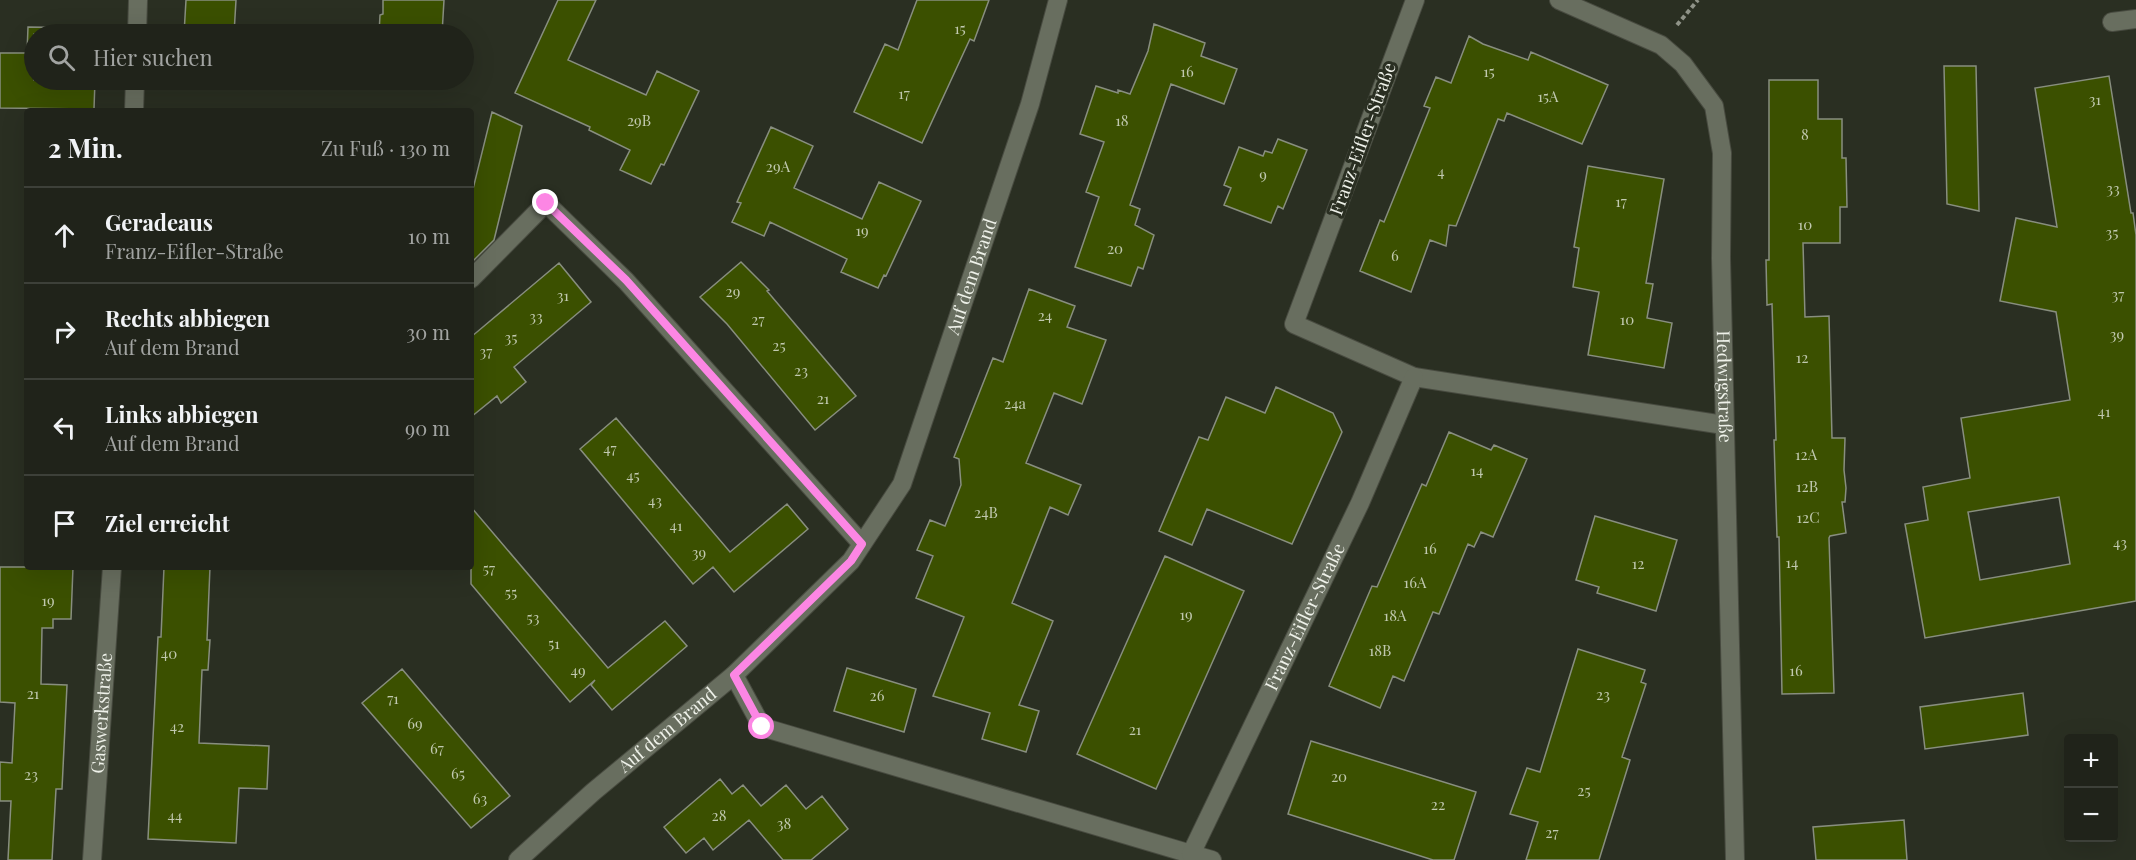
<!DOCTYPE html>
<html lang="de">
<meta charset="utf-8">
<style>
:root{--surface:#20231a;--page:#2d2f27;--text:#f1f3f6;--muted:#a2a4a2;--line:#3d4039}
body{margin:0;font-family:"Playfair Display",serif;background:var(--page);color:var(--text)}
.controls{position:absolute;right:18px;bottom:18px;display:grid;overflow:hidden;border-radius:6px;box-shadow:0 6px 24px #0002}
.controls button{width:54px;height:54px;display:grid;place-items:center;padding:0;border:0;border-bottom:2px solid var(--line);background:var(--surface);color:var(--text);font:30px sans-serif}
.stop{position:absolute;width:18px;height:18px;margin:-14px;border:4px solid #fc86e4;border-radius:50%;background:#fff}
.stop.end{background:#fc86e4;border-color:#fff;box-shadow:0 2px 6px #0008}
.list{margin:0;padding:0;list-style:none}
h2{display:flex;justify-content:space-between;align-items:center;height:78px;margin:0;padding:0 24px;font-size:26px}
h2 small{font-size:20px;font-weight:400;color:var(--muted)}
.list li{display:grid;grid-template-columns:39px 1fr auto;gap:18px;align-items:center;box-sizing:border-box;height:96px;padding:0 24px;border-top:2px solid var(--line)}
.list b{display:block;font-size:22px;white-space:nowrap}
.list p{margin:0;font-size:20px;white-space:nowrap;color:var(--muted)}
.list em{font-size:20px;font-style:normal;color:var(--muted)}
.icon{flex:none;width:33px;height:33px;fill:none;stroke:currentColor;stroke-width:2;stroke-linecap:round;stroke-linejoin:round}
.map{position:relative;flex:none;width:2136px;height:860px;overflow:hidden}
.search{position:absolute;background:var(--surface);box-shadow:0 6px 24px #0002;left:24px;top:24px;width:450px;height:66px;display:flex;align-items:center;gap:15px;box-sizing:border-box;padding:0 21px;border-radius:33px;color:var(--muted);font-size:22px}
.panel{position:absolute;background:var(--surface);box-shadow:0 6px 24px #0002;left:24px;top:108px;width:450px;height:462px;border-radius:6px}
.map>svg:first-child{display:block}
.building{fill:#3b5000;stroke:#888e7f;stroke-width:1.5;fill-rule:evenodd}
.lines{fill:none;stroke-linecap:round;stroke-linejoin:round}
.minor-casing{stroke:#484b40;stroke-width:20}
.path{stroke:#8f9388;stroke-width:4;stroke-dasharray:4.5 3;stroke-linecap:butt}
.minor{stroke:#686e5f;stroke-width:18}
.route{stroke:#fc86e4;stroke-width:8}
.labels{text-anchor:middle;stroke-width:6;stroke-linejoin:round;paint-order:stroke}
.number-label{font-size:15px;fill:#c1c9af}
.street-label{font-size:18px;fill:#eef1e9;stroke:#2a2f22}
</style>
<div class="map">
<svg width="2136" height="860" viewBox="0 0 2136 860">
<rect width="100%" height="100%" fill="#2a2f22"/>
<!-- building -->
<path class="building" d="M186,0H236L234,34H184Z
M383,0H444L442,34H379L380,15L383,14Z
M558,0H596L568,60L646,95L657,71L699,91L664,165L661,164L651,184L620,170L630,150L589,130L590,127L515,93Z
M917,0H989L974,41L970,39L922,143L854,112L885,44L898,50Z
M1154,24L1205,43L1201,56L1237,69L1224,104L1171,84L1130,205L1140,209L1135,225L1154,235L1143,269L1138,267L1131,286L1075,267L1099,197L1086,192L1104,142L1080,134L1096,86L1118,93V90L1130,94L1148,51Z
M28,27L96,28L95,34H34V80H95L94,109L0,108V53H27Z
M1469,36L1483,44L1528,60L1531,52L1608,85L1582,144L1507,113L1504,121L1498,119L1456,226L1449,225L1446,246L1430,240L1411,292L1360,271L1380,220L1384,222L1430,108L1424,106L1436,77L1451,83Z
M1944,66H1976L1979,211L1947,204Z
M2109,76L2131,213H2133L2136,235V601L1925,638L1905,524L1928,520L1923,487L1970,478L1961,418L2070,400L2056,312L2000,301L2016,218L2057,227L2035,88ZM2059,497L2070,564L1980,580L1968,512Z
M377,80H440V87L377,84Z
M1769,80H1818V119H1842V158H1846L1847,207H1840V243H1803L1805,317L1829,316L1832,438H1845L1844,470L1846,488L1845,502H1842L1846,533L1830,536L1829,538L1834,693L1782,694L1779,537H1777L1774,440H1776L1772,304L1767,305L1766,260H1769Z
M492,112L522,126L494,240L471,263V197Z
M771,127L813,146L794,188L862,219L879,182L921,201L886,276L884,275L878,288L841,272L847,259L770,222L764,236L732,222L741,203L737,202Z
M1278,139L1307,150L1283,209L1278,206L1271,223L1224,205L1231,188L1224,185L1239,147L1263,156L1265,151L1272,153Z
M1588,166L1664,179L1646,283L1653,284L1647,318L1672,323L1664,368L1588,355L1599,292L1573,287L1579,248L1574,247Z
M741,262L769,290L767,291L856,396L815,430L727,324L700,297Z
M559,263L591,302L514,367L526,382L501,403L497,396L471,417V337Z
M1029,289L1075,306L1067,327L1106,340L1082,404L1054,393L1026,463L1081,485L1068,515L1050,507L1012,603L1053,621L1019,705L1039,711L1026,752L982,739L990,713L933,696L964,617L916,598L933,556L917,550L930,520L945,526L961,485L959,459L954,457L993,358L1003,362Z
M1276,387L1333,413L1342,432L1292,544L1207,509L1192,545L1159,531L1199,437L1208,440L1226,397L1265,413Z
M616,418L730,552L787,504L808,529L734,592L713,567L693,584L580,449Z
M1449,432L1491,450L1494,445L1527,459L1493,537L1481,532L1474,547L1468,544L1439,614L1433,612L1404,681L1393,676L1380,708L1329,686L1372,586L1377,587L1422,484L1426,486Z
M471,507L608,668L665,621L687,646L612,710L591,685L595,680L570,702L471,584Z
M1595,516L1677,540L1656,611L1597,593L1599,587L1576,580Z
M1165,556L1244,591L1156,789L1077,754Z
M0,567H73L71,619H53V628H42L41,684L67,685L62,789H56L52,860H8L11,801H0V762L12,763L15,703L0,702Z
M164,567H210L207,640H210L208,670H202L199,743L269,746L267,789L239,788L236,843L148,839L158,637H161Z
M1578,649L1645,670L1641,682L1646,684L1622,757L1630,760L1599,860H1526L1538,822L1510,814L1527,768L1540,772Z
M847,668L916,689L904,732L834,711Z
M402,669L510,796L471,828L362,703Z
M2023,693L2028,735L1925,749L1920,707Z
M1311,741L1476,792L1454,860H1433L1288,814Z
M720,779L732,794L743,785L761,806L786,785L806,809L822,796L848,829L811,860H783L749,820L713,850L704,838L686,853L664,827Z
M1904,820L1907,860H1816L1813,827Z"/>
<g class="lines">
<!-- minor casing -->
<g class="minor-casing">
<g id="minor">
<path d="M1415,0L1294,324L1414,377L1724,425"/>
<path id="s1" d="M1559,0L1661,45L1683,64L1714,106L1722,153L1721,258L1735,860"/>
<path d="M2112,22L2136,19"/>
<path d="M137,34L138,0"/>
<path d="M134,111L135,80"/>
<path d="M471,279L546,203L626,281L862,544"/>
<path d="M734,675L762,727L1191,854"/>
<path id="s2" d="M92,860L112,567"/>
<path id="s3" d="M518,860L593,792L734,675L851,561L902,484L1030,104L1058,0"/>
<path id="s4" d="M1212,860L1191,854L1360,503L1414,377"/>
</g>
</g>
<!-- path -->
<path class="path" d="M1677,25L1698,0"/>
<!-- minor -->
<use href="#minor" class="minor"/>
</g>
<g class="lines">
<!-- route -->
<path class="route" d="M546,203L626,280L862,544L851,561L734,675L762,727"/>
</g>
<g class="labels">
<!-- number labels -->
<g class="number-label">
<text x="960" y="34">15</text>
<text x="1187" y="77">16</text>
<text x="1489" y="77">15</text>
<text x="904" y="99">17</text>
<text x="1548" y="102">15A</text>
<text x="2095" y="105">31</text>
<text x="639" y="126">29B</text>
<text x="1122" y="126">18</text>
<text x="1805" y="140">8</text>
<text x="778" y="172">29A</text>
<text x="1441" y="177">4</text>
<text x="1263" y="180">9</text>
<text x="2113" y="194">33</text>
<text x="1621" y="207">17</text>
<text x="1805" y="230">10</text>
<text x="862" y="236">19</text>
<text x="2112" y="238">35</text>
<text x="1115" y="254">20</text>
<text x="1395" y="261">6</text>
<text x="733" y="297">29</text>
<text x="2118" y="300">37</text>
<text x="563" y="301">31</text>
<text x="1045" y="321">24</text>
<text x="536" y="322">33</text>
<text x="758" y="325">27</text>
<text x="1627" y="325">10</text>
<text x="2117" y="340">39</text>
<text x="511" y="343">35</text>
<text x="779" y="351">25</text>
<text x="486" y="357">37</text>
<text x="1802" y="363">12</text>
<text x="801" y="376">23</text>
<text x="823" y="404">21</text>
<text x="1015" y="409">24a</text>
<text x="2104" y="417">41</text>
<text x="610" y="454">47</text>
<text x="1806" y="460">12A</text>
<text x="1477" y="476">14</text>
<text x="633" y="481">45</text>
<text x="1807" y="492">12B</text>
<text x="655" y="506">43</text>
<text x="986" y="518">24B</text>
<text x="1808" y="523">12C</text>
<text x="676" y="531">41</text>
<text x="2120" y="548">43</text>
<text x="1430" y="554">16</text>
<text x="699" y="558">39</text>
<text x="1792" y="568">14</text>
<text x="1638" y="569">12</text>
<text x="489" y="574">57</text>
<text x="1415" y="588">16A</text>
<text x="511" y="598">55</text>
<text x="48" y="606">19</text>
<text x="1186" y="620">19</text>
<text x="1395" y="621">18A</text>
<text x="533" y="623">53</text>
<text x="554" y="649">51</text>
<text x="1380" y="656">18B</text>
<text x="169" y="659">40</text>
<text x="578" y="676">49</text>
<text x="1796" y="676">16</text>
<text x="33" y="699">21</text>
<text x="1603" y="700">23</text>
<text x="877" y="701">26</text>
<text x="393" y="704">71</text>
<text x="415" y="729">69</text>
<text x="177" y="732">42</text>
<text x="1135" y="735">21</text>
<text x="437" y="754">67</text>
<text x="458" y="779">65</text>
<text x="31" y="780">23</text>
<text x="1339" y="782">20</text>
<text x="1584" y="796">25</text>
<text x="480" y="804">63</text>
<text x="1438" y="810">22</text>
<text x="175" y="821">44</text>
<text x="719" y="821">28</text>
<text x="784" y="829">38</text>
<text x="1552" y="838">27</text>
</g>
<!-- street labels -->
<g class="street-label">
<text transform="translate(1363 139) rotate(-70)" y="6">Franz-Eifler-Straße</text>
<text dy="6" stroke="none"><textPath href="#s3" startOffset="759">Auf dem Brand</textPath></text>
<text dy="6" stroke="none"><textPath href="#s1" startOffset="474">Hedwigstraße</textPath></text>
<text dy="6" stroke="none"><textPath href="#s4" startOffset="285">Franz-Eifler-Straße</textPath></text>
<text dy="6" stroke="none"><textPath href="#s2" startOffset="147">Gaswerkstraße</textPath></text>
<text dy="6" stroke="none"><textPath href="#s3" startOffset="198">Auf dem Brand</textPath></text>
</g>
</g>
</svg>
<div class="controls">
<button>+</button>
<button>−</button>
</div>
<div class="stop" style="left:762px;top:727px"></div>
<div class="stop end" style="left:546px;top:203px"></div>
<div class="search"><svg class="icon" aria-label="search" viewBox="0 0 24 24"><circle cx="10" cy="10" r="6"/><path d="M15 15l6 6"/></svg>Hier suchen</div>
<section class="panel">
<h2>2 Min.<small>Zu Fuß · 130 m</small></h2>
<ul class="list">
<li><svg class="icon" aria-label="ahead" viewBox="0 0 24 24"><path d="M12 20V5M6 11l6-6 6 6"/></svg><div><b>Geradeaus</b><p>Franz-Eifler-Straße</p></div><em>10 m</em></li>
<li><svg class="icon" aria-label="right" viewBox="0 0 24 24"><path d="M7 20v-9h11M14 6l5 5-5 5"/></svg><div><b>Rechts abbiegen</b><p>Auf dem Brand</p></div><em>30 m</em></li>
<li><svg class="icon" aria-label="left" viewBox="0 0 24 24"><path d="M17 20v-9H6M10 6l-5 5 5 5"/></svg><div><b>Links abbiegen</b><p>Auf dem Brand</p></div><em>90 m</em></li>
<li><svg class="icon" aria-label="arrive" viewBox="0 0 24 24"><path d="M6 21V4h12l-3 4 3 4H6"/></svg><div><b>Ziel erreicht</b></div></li>
</ul>
</section>
</div>
